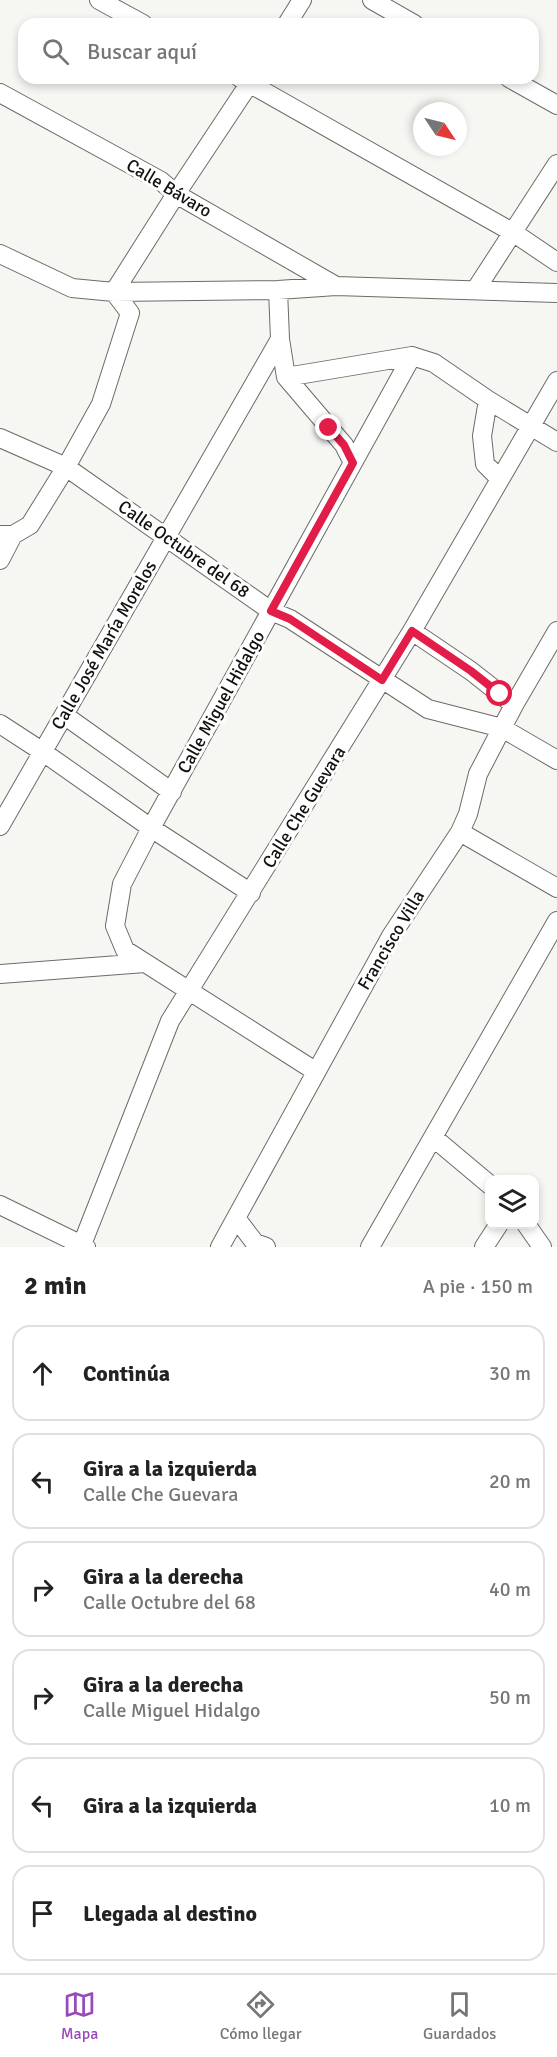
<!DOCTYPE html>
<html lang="es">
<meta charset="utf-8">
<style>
:root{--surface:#fff;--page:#f2f2f2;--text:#222;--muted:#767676;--line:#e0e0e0;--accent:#9949b9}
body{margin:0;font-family:Signika,sans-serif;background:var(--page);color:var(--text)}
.controls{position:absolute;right:18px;bottom:18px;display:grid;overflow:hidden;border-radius:12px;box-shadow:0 3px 9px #0003}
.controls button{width:54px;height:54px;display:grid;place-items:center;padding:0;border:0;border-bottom:2px solid var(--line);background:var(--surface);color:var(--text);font:30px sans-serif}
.compass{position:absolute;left:413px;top:102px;width:54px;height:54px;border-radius:50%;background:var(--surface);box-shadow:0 3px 9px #0003;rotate:125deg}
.stop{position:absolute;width:18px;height:18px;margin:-14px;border:4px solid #e11d48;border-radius:50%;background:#fff}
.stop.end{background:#e11d48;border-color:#fff;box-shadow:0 2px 6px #0008}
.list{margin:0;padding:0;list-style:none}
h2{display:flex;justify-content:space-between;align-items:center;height:78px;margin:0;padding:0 24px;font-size:26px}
h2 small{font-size:20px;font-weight:400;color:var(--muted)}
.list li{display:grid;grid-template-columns:39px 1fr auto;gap:18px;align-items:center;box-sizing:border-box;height:96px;margin:0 12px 12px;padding:0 12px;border:2px solid var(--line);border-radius:18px}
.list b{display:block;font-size:22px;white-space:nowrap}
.list p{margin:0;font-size:20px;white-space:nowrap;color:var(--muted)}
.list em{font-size:20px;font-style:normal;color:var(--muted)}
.icon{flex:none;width:33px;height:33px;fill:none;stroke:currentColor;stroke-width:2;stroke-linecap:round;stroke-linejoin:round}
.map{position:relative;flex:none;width:557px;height:1247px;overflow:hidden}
.search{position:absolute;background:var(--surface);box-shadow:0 3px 9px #0003;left:18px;right:18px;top:18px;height:66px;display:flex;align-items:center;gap:15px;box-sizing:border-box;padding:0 21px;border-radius:18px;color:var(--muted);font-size:22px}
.sheet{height:726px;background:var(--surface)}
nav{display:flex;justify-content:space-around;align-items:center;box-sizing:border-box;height:84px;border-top:2px solid var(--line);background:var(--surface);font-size:16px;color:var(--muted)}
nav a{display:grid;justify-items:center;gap:3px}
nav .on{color:var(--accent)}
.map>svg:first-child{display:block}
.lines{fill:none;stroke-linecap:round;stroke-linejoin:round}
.street-casing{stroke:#6b6c69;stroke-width:20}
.street{stroke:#fff;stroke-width:18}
.route{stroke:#e11d48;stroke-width:8}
.labels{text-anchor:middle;stroke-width:6;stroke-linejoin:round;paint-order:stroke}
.street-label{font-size:18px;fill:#111210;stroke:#fff}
</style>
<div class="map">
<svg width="557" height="1247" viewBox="0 0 557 1247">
<rect width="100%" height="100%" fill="#f6f7f3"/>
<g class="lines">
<!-- street casing -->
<g class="street-casing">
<path id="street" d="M99,0L143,24
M372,0L414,24
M287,24L302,0
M240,78L514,233L557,262
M509,78L557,105
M0,93L161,181L176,194L336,286
M0,254L72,288L114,292L278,290L336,286L557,293
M476,289L557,164
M278,290L280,339L286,377L344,445L353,463
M286,377L412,356L434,363L488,400L557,442
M488,400L482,436L485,464L500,479
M0,438L66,467L271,611L290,619L428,709L502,728L557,760
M0,535H13L30,525L66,467L101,404L130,313L114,292L176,194L253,78
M0,560L13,535
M412,631L471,671L514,705
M64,715L172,792
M0,724L43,752L151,828L251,893
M0,826L280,339
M460,832L557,888
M0,974L145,963
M315,1071L125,950L115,926L122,884L151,828L412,356
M434,1138L490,1185
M0,1205L86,1247
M236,1218L255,1243L266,1247
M526,1224L542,1247
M81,1247L170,1021L412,631L557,381
M220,1247L391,936L460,832L468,814L478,774L514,705L557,631
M370,1247L557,921
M484,1247L499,1224"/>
</g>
<!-- street -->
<use href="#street" class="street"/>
</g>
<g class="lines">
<!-- route -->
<path class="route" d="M329,428L344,445L353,463L271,611L290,619L382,680L412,631L471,671L500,694"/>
</g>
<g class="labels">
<!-- street labels -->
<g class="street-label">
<text transform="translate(169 188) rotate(31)" y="6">Calle Bávaro</text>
<text transform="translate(184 549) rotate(35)" y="6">Calle Octubre del 68</text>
<text transform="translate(104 645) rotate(-60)" y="6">Calle José María Morelos</text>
<text transform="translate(221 702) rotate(-61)" y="6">Calle Miguel Hidalgo</text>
<text transform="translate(304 807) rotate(-58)" y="6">Calle Che Guevara</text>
<text transform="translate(391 940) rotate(-59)" y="6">Francisco Villa</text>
</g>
</g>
</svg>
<div class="controls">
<button><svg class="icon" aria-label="layers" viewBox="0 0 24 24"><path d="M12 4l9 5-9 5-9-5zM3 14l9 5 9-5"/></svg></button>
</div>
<svg class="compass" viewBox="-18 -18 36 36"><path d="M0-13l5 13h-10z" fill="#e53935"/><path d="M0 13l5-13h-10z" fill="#767676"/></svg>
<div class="stop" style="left:500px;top:694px"></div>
<div class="stop end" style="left:329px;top:428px"></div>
<div class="search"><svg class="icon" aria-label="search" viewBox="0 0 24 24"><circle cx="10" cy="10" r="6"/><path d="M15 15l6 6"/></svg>Buscar aquí</div>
</div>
<section class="sheet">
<h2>2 min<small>A pie · 150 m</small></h2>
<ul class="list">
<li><svg class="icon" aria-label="ahead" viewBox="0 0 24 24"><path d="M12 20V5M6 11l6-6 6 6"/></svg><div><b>Continúa</b></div><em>30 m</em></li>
<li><svg class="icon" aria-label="left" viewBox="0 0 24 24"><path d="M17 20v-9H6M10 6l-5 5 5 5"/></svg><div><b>Gira a la izquierda</b><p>Calle Che Guevara</p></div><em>20 m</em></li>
<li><svg class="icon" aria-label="right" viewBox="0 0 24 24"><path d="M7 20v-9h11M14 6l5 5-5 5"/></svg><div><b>Gira a la derecha</b><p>Calle Octubre del 68</p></div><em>40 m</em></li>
<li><svg class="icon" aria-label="right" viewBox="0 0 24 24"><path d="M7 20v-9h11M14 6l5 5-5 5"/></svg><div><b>Gira a la derecha</b><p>Calle Miguel Hidalgo</p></div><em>50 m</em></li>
<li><svg class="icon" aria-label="left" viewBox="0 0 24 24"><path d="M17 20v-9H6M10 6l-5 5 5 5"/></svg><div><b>Gira a la izquierda</b></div><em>10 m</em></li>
<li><svg class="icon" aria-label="arrive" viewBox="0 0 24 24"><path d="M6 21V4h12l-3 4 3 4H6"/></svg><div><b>Llegada al destino</b></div></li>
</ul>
</section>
<nav>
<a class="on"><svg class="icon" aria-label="map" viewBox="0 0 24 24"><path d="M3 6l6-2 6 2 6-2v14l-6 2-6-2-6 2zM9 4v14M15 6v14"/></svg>Mapa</a>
<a><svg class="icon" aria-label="directions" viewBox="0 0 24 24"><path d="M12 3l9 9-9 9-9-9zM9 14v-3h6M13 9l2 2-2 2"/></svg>Cómo llegar</a>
<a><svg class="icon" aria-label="saved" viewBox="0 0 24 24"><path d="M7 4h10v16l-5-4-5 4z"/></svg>Guardados</a>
</nav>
